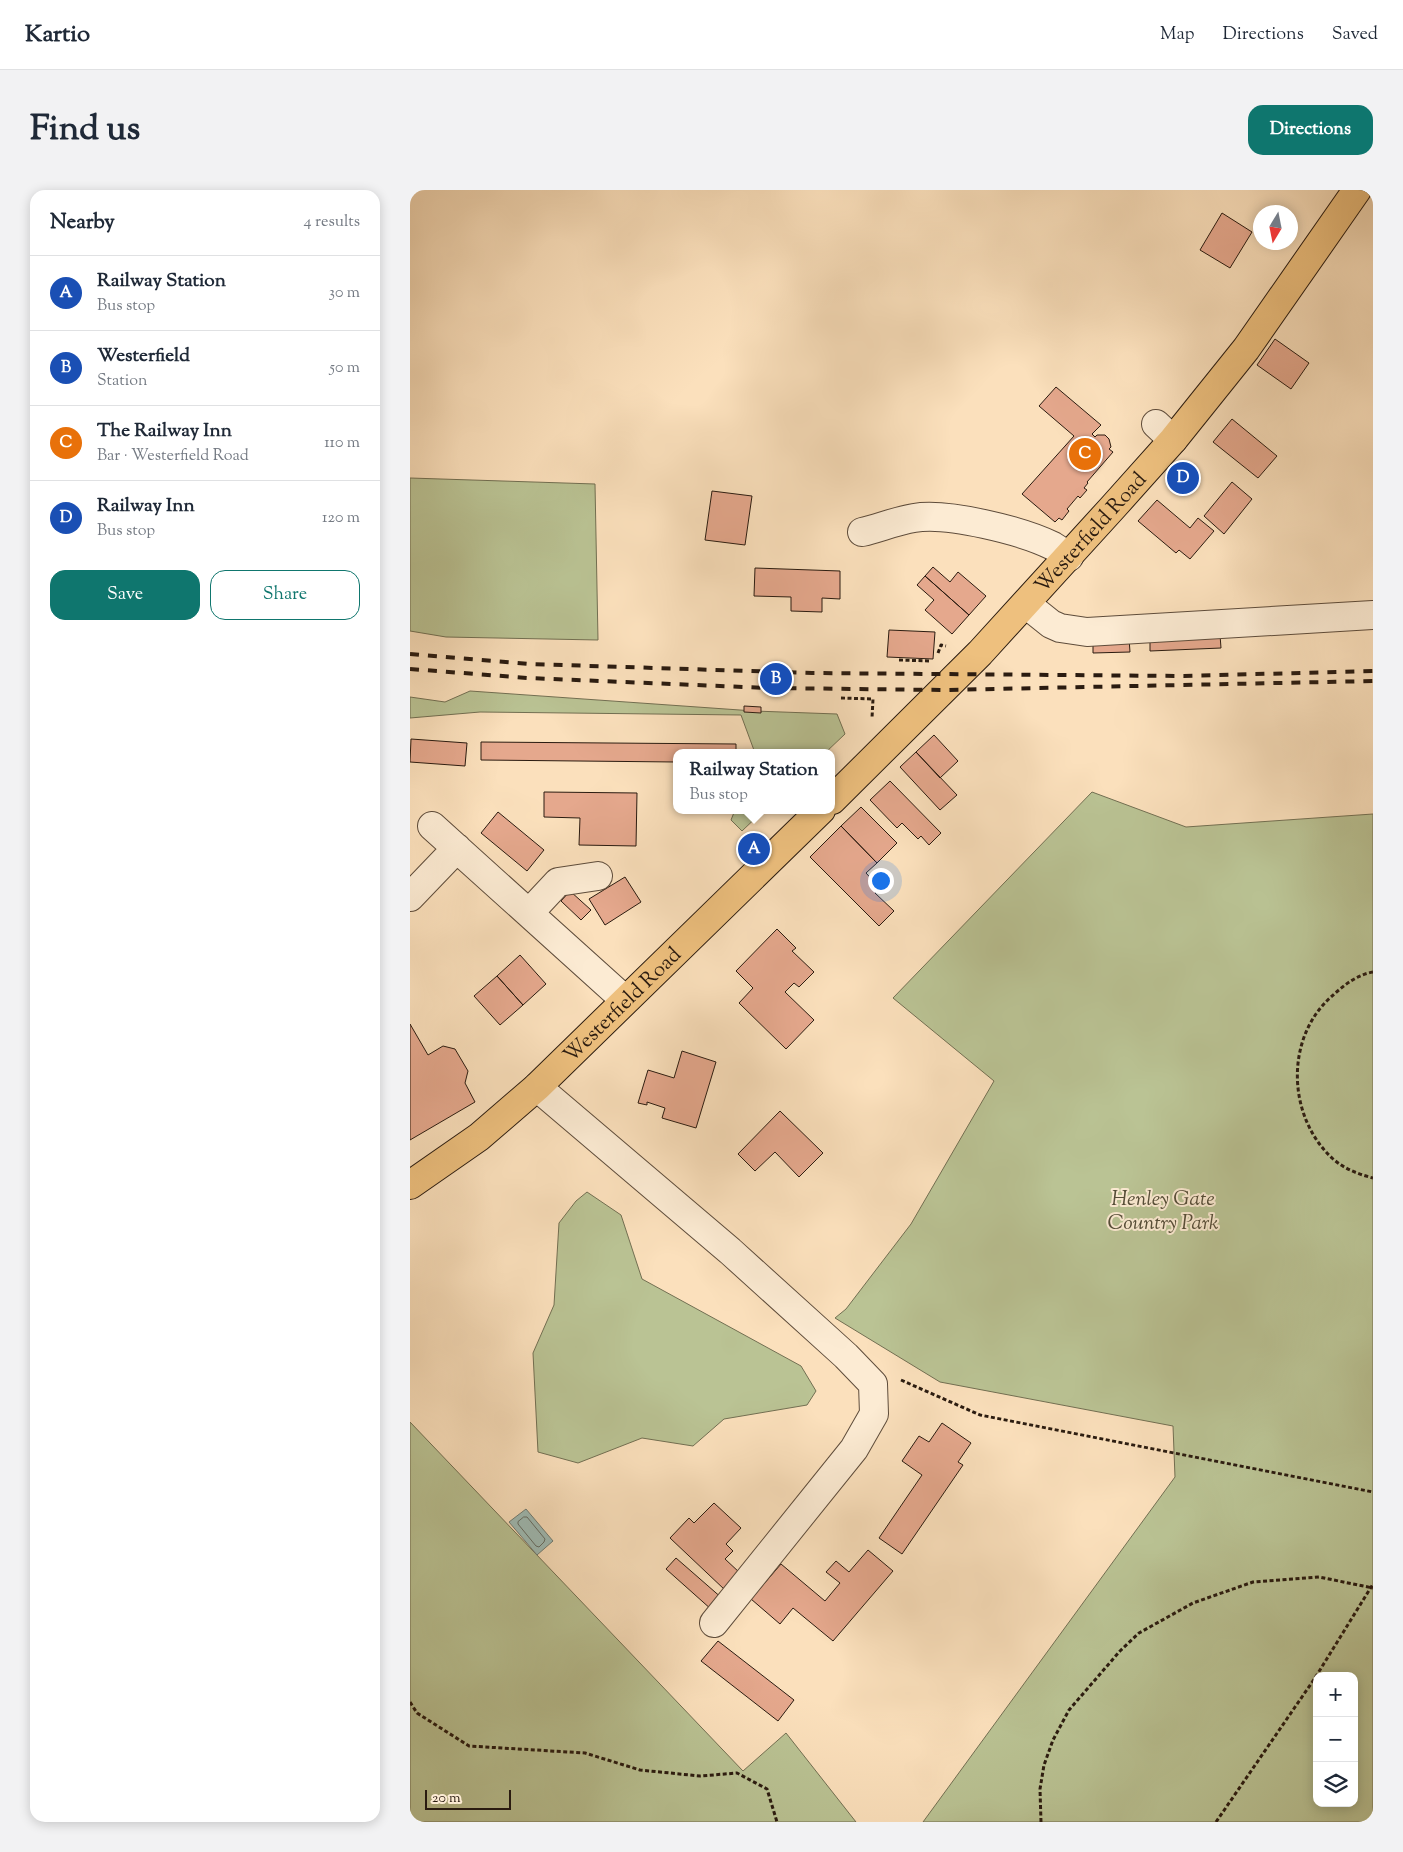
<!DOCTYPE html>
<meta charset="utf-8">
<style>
:root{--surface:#fff;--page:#f2f2f3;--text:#1f2937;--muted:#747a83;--line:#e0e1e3;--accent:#0f766e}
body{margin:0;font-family:"Sorts Mill Goudy",serif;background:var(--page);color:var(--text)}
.controls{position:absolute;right:15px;bottom:15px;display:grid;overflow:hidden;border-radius:10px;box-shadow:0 2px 12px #0003}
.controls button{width:45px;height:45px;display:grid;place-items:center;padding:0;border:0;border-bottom:1px solid var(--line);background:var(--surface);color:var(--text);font:25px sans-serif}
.compass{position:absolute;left:843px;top:15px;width:45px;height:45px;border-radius:50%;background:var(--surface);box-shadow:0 2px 12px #0003;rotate:190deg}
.scale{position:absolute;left:15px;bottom:12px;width:86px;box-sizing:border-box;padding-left:5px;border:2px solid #2a1b10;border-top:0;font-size:14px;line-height:18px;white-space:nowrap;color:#2a1b10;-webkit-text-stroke:4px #fcebd3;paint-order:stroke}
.you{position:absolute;left:470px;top:690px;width:18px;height:18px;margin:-12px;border:4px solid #fff;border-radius:50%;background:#1a73e8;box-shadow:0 0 0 8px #1a73e833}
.badge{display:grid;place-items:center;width:32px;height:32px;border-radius:50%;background:var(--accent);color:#fff;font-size:16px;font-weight:700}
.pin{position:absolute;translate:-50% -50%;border:2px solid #fff;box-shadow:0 1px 5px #0006}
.popup{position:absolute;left:263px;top:559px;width:162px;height:65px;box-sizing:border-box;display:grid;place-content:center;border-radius:10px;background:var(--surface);filter:drop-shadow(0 1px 4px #0005);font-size:16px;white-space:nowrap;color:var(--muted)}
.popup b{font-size:19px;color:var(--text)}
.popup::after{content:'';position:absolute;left:50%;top:100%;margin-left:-10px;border:10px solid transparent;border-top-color:var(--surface)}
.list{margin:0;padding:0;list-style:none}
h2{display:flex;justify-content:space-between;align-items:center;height:65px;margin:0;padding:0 20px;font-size:21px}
h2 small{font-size:16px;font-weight:400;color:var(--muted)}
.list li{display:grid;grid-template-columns:32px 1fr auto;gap:15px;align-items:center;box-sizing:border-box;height:75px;padding:0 20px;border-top:1px solid var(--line)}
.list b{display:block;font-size:19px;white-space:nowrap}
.list p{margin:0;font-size:16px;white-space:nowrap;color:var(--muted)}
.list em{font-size:16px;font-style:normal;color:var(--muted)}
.actions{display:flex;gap:10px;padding:15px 20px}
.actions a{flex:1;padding:11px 0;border:1px solid var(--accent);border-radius:15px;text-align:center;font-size:18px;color:var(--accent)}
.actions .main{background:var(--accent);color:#fff}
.icon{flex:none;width:28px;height:28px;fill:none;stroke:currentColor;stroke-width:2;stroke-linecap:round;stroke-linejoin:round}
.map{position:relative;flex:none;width:963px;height:1632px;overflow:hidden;border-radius:15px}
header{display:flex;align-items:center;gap:30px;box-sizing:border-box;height:70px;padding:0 25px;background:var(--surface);border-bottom:1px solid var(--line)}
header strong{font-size:24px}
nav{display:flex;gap:28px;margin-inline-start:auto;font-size:18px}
.intro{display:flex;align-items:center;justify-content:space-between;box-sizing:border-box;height:120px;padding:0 30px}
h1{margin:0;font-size:35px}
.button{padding:12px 22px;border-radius:15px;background:var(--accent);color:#fff;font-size:18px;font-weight:700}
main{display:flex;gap:30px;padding:0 30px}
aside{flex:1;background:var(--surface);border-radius:15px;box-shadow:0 2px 12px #0003}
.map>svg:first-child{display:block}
.green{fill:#bac394;stroke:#726f52;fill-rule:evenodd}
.water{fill:#9fbcb6;stroke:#707c74}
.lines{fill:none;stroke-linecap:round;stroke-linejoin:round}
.shore{stroke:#646c63;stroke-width:1}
.building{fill:#e5a88d;stroke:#2a1b10}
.minor-casing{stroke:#5e4c3b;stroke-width:30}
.major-casing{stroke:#2a1b10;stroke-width:30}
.path{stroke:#2a1b10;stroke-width:3;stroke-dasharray:4 2.5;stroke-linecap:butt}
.minor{stroke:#fcebd3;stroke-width:28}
.major{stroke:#eec07e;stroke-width:28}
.rail{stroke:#2a1b10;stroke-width:4;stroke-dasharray:9 9;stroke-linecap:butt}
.labels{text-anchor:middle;stroke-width:4;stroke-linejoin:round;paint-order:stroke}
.street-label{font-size:21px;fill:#2a1b10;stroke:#fcebd3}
.park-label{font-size:21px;font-style:italic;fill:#554d38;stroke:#fcebd3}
</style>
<header>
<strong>Kartio</strong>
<nav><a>Map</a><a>Directions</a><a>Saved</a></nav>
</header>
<div class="intro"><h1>Find us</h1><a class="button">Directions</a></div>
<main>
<aside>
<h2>Nearby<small>4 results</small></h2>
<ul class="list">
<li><span class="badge" style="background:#1a4fb4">A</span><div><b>Railway Station</b><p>Bus stop</p></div><em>30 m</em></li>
<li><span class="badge" style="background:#1a4fb4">B</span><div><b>Westerfield</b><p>Station</p></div><em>50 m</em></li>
<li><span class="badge" style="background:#e8710a">C</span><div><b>The Railway Inn</b><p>Bar · Westerfield Road</p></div><em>110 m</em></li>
<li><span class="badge" style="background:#1a4fb4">D</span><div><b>Railway Inn</b><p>Bus stop</p></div><em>120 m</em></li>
</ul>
<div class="actions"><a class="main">Save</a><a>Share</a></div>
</aside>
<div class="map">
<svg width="963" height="1632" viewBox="0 0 963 1632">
<rect width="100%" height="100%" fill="#fbe0bc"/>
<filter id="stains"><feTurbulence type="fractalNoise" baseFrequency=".004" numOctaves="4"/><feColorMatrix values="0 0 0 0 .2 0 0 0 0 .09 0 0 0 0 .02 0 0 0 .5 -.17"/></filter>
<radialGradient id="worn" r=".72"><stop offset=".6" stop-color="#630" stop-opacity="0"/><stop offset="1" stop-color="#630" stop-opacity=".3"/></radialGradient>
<!-- green -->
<path class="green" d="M0,288L185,294L188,450L36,447L0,441Z
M60,501L344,521L427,524L435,544L415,563H345L331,525L70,522L0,528V507L35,512Z
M682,602L776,637L963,624V1632H513L765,1287L763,1236L530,1192L425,1128L436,1119L501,1034L584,891L483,808ZM907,1486H944V1613H907Z
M325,620H354L332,641L321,630Z
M177,1002L211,1025L232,1089L391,1176L406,1201L397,1215L314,1229L283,1256L232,1248L168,1273L128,1262L123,1163L144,1115L149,1033L166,1011Z
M0,1232L333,1581L376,1543L446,1632H0Z"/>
<!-- water -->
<path class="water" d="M116,1319L143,1351L127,1365L99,1332Z"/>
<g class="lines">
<!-- shore -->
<path class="shore" d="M114,1327H117L135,1349L134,1352L129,1357L126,1356L108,1334V1332Z"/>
</g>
<!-- building -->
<path class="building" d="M812,23L842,42L820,78L790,60Z
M865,149L899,173L881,199L847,175Z
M646,197L691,235L682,244L685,247L687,245H695L699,249L701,257L699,259L703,262L677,292L678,293L674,298L677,300L670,308L668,306L657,319L659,321L652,330L649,328L645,332L612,304L664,246L629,216Z
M822,229L867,266L848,288L803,252Z
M822,292L842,309L814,344L794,326Z
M302,301L342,306L335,355L295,350Z
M747,310L780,338L788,328L804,341L780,369L769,360L766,363L728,331Z
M523,377L540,392L548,382L576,406L559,425L515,386Z
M345,378L430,381V409L412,408V422L381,421V407L344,406Z
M515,386L559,425L542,444L515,420L524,410L507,395Z
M479,440L525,442L523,469L477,467Z
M810,445L811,458L740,461V447Z
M719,448L720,462L683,463V450Z
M334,516L351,517V523L334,522Z
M524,545L548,571L530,588L506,562Z
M1,549L57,553L55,576L0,572Z
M71,552L326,554V563H266V572L71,570Z
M506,562L547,605L530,620L490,577Z
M480,591L531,643L519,655L511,646L508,649L492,633L487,638L460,610Z
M134,602L227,603L226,656L169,655L170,628L134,627Z
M451,617L487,653L467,673L431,636Z
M88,622L134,660L117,681L71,643Z
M431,636L467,673L456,683L470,698L465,703L484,721L469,736L400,667Z
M215,687L231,712L195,735L179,709Z
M160,701L181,720L171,730L151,711Z
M367,739L386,758L382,761L404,782L389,797L384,793L375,802L404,830L376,859L329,813L343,798L326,781Z
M110,765L136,794L113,815L87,786Z
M87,786L113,815L90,835L64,806Z
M0,834L18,865L33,856L45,859L58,881L55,893L65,912L0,950Z
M272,861L306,872L286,938L252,928L255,918L237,912V915L228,913L238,880L264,888Z
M370,921L413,963L389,987L365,962L345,981L328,964Z
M532,1233L561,1253L548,1272L553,1275L492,1364L469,1348L512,1285L492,1271L509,1246L519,1252Z
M304,1313L331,1338L316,1354L323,1361L315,1369L330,1383L315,1400L260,1348L279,1328L284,1333Z
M458,1360L483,1381L423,1451L383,1418L370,1434L341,1409L371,1374L415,1411L430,1393L416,1382L426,1371L439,1382Z
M266,1368L313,1409L302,1420L256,1379Z
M308,1451L384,1510L368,1531L291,1471Z"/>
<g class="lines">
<!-- minor casing -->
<g class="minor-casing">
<path id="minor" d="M746,234L763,250
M452,342C469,338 486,331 504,328C537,322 613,341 643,356C648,359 654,363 659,367
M616,414L641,434L650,438L677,442L963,425
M22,636L215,810
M0,707L47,658
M119,723L148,692L188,686
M127,897L320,1061L436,1166L463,1194L464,1224L444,1259L304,1433"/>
</g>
<!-- major casing -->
<g class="major-casing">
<g id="major">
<path id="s1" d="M422,610L570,463L704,316L763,250L836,159L947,0"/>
<path id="s2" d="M0,995L69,947L127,897L411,620"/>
</g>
</g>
<!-- path -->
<path class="path" d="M528,463L531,455L536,456
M489,470L521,471
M431,508L463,509L462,528
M963,782C946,785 933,796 921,807C875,848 877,926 922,968C934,979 948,984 963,988
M491,1190L570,1225L963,1302
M0,1512L7,1523L59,1556L175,1563L230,1580L290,1586L327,1583L357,1599L367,1632
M631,1632L630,1599L634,1575L643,1550L659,1520L710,1461L729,1443L783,1413L843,1392L909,1387L963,1398
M806,1632L905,1488L963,1394"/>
<!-- minor -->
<use href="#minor" class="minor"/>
<!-- major -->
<use href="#major" class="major"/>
<!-- rail -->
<path class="rail" d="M0,464L120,474L402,483L774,486L963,481
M0,479L118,488L359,498L534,500L963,491"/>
</g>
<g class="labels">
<!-- street labels -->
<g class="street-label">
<text dy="7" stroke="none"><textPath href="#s1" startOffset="372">Westerfield Road</textPath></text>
<text dy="7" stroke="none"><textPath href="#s2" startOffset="279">Westerfield Road</textPath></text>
</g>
<!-- park labels -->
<g class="park-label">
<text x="753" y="1015">Henley Gate<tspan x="753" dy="24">Country Park</tspan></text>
</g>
</g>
<rect width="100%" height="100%" filter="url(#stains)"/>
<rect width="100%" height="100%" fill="url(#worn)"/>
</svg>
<div class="controls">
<button>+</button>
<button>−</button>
<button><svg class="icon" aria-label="layers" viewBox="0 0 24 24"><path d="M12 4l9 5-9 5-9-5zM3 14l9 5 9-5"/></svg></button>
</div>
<svg class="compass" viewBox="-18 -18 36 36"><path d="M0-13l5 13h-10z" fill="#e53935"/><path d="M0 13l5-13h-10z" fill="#747a83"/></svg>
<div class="scale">20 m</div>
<div class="you"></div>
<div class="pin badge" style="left:344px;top:659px;background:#1a4fb4">A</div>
<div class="popup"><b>Railway Station</b>Bus stop</div>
<div class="pin badge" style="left:366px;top:489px;background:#1a4fb4">B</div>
<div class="pin badge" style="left:675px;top:264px;background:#e8710a">C</div>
<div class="pin badge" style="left:773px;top:288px;background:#1a4fb4">D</div>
</div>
</main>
